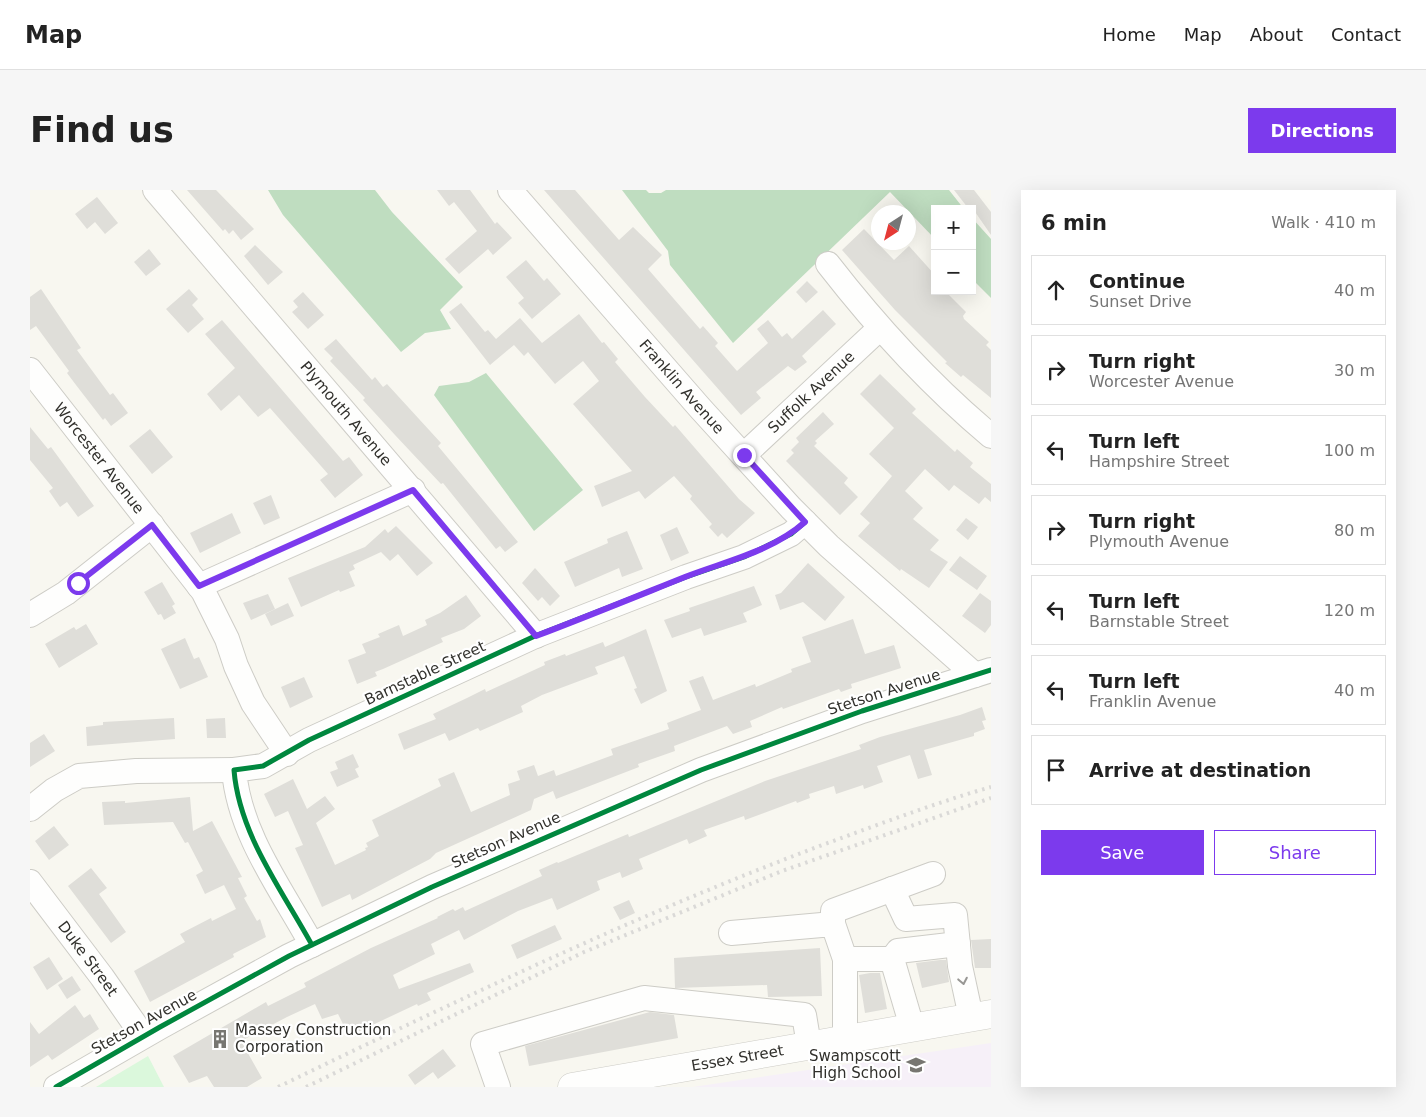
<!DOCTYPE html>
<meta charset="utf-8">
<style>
:root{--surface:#fff;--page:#f6f6f6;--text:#222;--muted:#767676;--line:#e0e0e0;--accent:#7c3aed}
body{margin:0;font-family:"DejaVu Sans",sans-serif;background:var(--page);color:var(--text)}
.controls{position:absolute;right:15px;top:15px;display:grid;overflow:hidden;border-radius:0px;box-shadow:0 5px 20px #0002}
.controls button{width:45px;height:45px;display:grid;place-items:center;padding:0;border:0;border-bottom:1px solid var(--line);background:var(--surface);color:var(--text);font:25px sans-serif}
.compass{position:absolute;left:841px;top:15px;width:45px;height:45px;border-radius:50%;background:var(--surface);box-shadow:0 5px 20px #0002;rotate:216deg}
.stop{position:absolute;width:15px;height:15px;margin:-11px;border:4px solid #7c3aed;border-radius:50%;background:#fff}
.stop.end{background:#7c3aed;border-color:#fff;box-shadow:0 1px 5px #0008}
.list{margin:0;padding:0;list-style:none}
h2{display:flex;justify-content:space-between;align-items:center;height:65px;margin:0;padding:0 20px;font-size:21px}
h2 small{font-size:16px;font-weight:400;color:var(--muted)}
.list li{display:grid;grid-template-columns:32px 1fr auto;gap:15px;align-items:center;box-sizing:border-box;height:70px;margin:0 10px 10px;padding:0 10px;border:1px solid var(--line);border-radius:0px}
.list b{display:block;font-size:19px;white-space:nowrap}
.list p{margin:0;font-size:16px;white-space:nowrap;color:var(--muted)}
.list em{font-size:16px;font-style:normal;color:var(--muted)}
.actions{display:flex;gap:10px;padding:15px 20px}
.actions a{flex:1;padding:11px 0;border:1px solid var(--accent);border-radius:0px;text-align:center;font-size:18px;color:var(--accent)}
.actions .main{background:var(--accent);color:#fff}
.icon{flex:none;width:28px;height:28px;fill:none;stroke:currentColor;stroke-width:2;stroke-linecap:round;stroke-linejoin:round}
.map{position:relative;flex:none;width:961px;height:897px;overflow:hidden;border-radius:0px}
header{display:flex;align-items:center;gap:30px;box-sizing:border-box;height:70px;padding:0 25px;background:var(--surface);border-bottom:1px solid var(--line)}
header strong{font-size:24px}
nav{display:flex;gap:28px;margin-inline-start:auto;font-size:18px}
.intro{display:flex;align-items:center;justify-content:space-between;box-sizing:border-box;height:120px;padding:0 30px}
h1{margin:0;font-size:35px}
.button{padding:12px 22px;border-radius:0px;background:var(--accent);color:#fff;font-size:18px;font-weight:700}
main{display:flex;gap:30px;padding:0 30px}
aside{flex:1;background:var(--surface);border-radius:0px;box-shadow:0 5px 20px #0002}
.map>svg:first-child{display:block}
.education{fill:#f6f0f8}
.green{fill:#dbf8dc}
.forest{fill:#bfddc0}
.building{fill:#dfded9}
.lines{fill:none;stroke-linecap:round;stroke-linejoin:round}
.minor-casing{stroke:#cdccc6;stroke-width:26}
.major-casing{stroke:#cdccc6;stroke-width:29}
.minor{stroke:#fefefd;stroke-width:24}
.major{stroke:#fefefd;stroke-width:28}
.rail{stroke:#dad9d7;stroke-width:4;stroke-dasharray:2.5 5;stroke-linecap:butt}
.cycleway-casing{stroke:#fff;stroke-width:8}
.cycleway{stroke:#00873e;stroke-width:5}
.oneway{stroke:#989794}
.route{stroke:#7c3aed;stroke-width:6}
.labels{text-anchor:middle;stroke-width:4.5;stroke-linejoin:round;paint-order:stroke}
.street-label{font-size:15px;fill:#31302c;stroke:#fff}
.poi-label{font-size:15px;fill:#31302c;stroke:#fff;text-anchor:start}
</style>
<header>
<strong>Map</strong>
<nav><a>Home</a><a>Map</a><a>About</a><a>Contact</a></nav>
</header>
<div class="intro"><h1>Find us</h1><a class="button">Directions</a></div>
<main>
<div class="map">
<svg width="961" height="897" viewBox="0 0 961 897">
<rect width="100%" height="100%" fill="#f8f7f0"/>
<!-- education -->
<path class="education" d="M961,853V897H663Z"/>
<!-- green -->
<path class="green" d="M118,866L134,897H66Z"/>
<!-- forest -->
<path class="forest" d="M238,0H345L362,22L433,97L410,120L421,139L395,143L371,162L253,25Z
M592,0H616L619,3H631L636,0H919L934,19H905V49L860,2L703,153L640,75L638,61Z
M942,28L961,49V108L942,89Z
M456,183L553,300L504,341L404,205L409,196L439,192Z"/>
<!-- building -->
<path class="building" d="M157,0H186L224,39L211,50L203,40L199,44L195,39L193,41Z
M407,0H440L465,34L467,32L482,48L463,65L458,59L429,84L415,69L447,41L424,12L419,16Z
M514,0H545L589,50L603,37L632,65L618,79L670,139L673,136L688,153L685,156L707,181L738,153L727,139L738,130L752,147L757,143L762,149L793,120L806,134L772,166L777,172L765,181L758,176L726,202L731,208L711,225Z
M924,0H944L961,22V45L941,16L938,18Z
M67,7L88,33L75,44L65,32L57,39L45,24Z
M834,39L864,70L879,56L905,85V101H915L936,122L933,126L934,129L959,152L956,155L961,160V208L933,185L931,187L915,173L917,172L865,120L812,60Z
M225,55L253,82L238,95L214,66Z
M119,59L131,74L116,86L104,72Z
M496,70L514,91L517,88L531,104L502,129L488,113L494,108L476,87Z
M777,91L788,102L776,113L766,102Z
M11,99L51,158L47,160L80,205L83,203L98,223L81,236L75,228L73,230L46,195L37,183L39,181L6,136L0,140V107Z
M159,99L168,109L162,115L174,129L158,143L136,119Z
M273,102L294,125L278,139L262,122L268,117L263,111Z
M431,113L455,142L458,140L466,149L490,128L512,153L549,124L572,153L574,152L588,169L585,172L615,207L643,237L645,235L709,309L725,323L697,348L692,343L688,347L679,337L682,334L660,309L662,306L644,286L615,309L609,301L572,317L564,296L602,281L543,214L569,191L553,171L525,194L503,168L498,162L494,166L484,155L460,175L419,122Z
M192,130L313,271L319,267L333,285L305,308L290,290L298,284L240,218L228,227L209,205L191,221L177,204L205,178L175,144Z
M306,149L342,190L345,187L353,197L357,194L411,253L408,256L488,352L475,362L470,356L466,359L413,293L411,294L365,245L333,210L335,208L300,171L303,168L294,159Z
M850,184L886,219L882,223L925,262L927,259L943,273L940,277L961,294V312L955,307L949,314L924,295L919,301L895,279L875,301L893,318L883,329L909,350L900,360L918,372L899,398L871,379L870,381L828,346L840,333L830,324L862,286L839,264L864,238L830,204Z
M793,222L804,234L785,251L787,253L784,256L818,288L814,293L828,307L810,325L756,271L764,263L761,260L769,252L766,248Z
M0,237L18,259L21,257L64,316L48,327L37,312L30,317L19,301L23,298L0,270Z
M120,239L143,267L122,284L99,256Z
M241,305L250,328L234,335L223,313Z
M202,323L211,343L170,363L160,343Z
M936,328L948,337L938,350L926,340Z
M366,336L403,373L387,386L368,364L360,371L351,362L323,375L325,379L319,382L325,396L310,402L309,400L271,417L258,388L335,357L355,339L358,343Z
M647,337L659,363L641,371L630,345Z
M597,341L613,379L592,387L589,378L545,397L534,372L578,353L577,349Z
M930,366L957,386L947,400L919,380Z
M778,373L815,407L795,431L773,412L750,420L745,405L751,403Z
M505,378L530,406L520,416L512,407L508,411L492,393Z
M132,392L145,414L142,416L146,423L134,430L131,424L128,425L114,402Z
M724,396L732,415L713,423L717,432L674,446L671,438L642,448L634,430L660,421L659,418Z
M950,403L961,411V435L955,443L932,426Z
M238,404L245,419L221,430L213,413Z
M436,405L451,426L434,439L411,448L413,452L353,479L345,482L347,486L327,494L318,470L336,463L332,454L350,447L348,444L369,435L373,446L397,435L395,430L410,423Z
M258,413L264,426L241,436L235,424Z
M823,429L835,464L864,455L871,478L821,494L822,498L811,502L809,499L753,519L752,517L720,531L722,537L703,544L697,536L644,556L645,561L608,574L609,577L526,609L523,601L504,609L501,620L406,663L400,669L322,710L320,704L292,717L265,658L273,655L258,621L245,627L234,604L263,589L277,619L295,606L305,619L286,633L305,675L336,660L335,658L338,657L336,653L349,646L342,630L411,596L408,589L424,582L441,622L480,605L478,594L490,590L487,581L504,575L508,586L524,580L526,586L583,565L581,559L639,539L637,533L671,520L659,491L673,486L683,510L725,494L726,497L762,482L761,479L781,472L772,447Z
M56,434L68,454L29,478L15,454L44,437L46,440Z
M616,439L637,501L611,514L604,499L607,498L594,466L565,477L568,484L512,505L491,516L493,522L450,541L448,538L419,551L415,543L374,560L368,544L406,529L403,524L437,508L455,499L456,502L515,475L514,472L535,464L536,466L573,452L575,457Z
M155,448L164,469L169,467L178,487L150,499L131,459Z
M274,487L283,507L260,518L251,497Z
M952,517L956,530L952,531L955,539L944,543V546L894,560L902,585L888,589L880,565L847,576L853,592L834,599L833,595L806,604L804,596L779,604L780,608L767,613L766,611L715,630L714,626L674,640L677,646L659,654L657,649L609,669L613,679L592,688L590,682L567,691L570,700L527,720L522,708L488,721L434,750L429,740L401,754L405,764L363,785L369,799L440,773L444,782L397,803L401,810L388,816L387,814L319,846L308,824L292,829L285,814L257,827L211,851L232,888L217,897H184L177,886L159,893L143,866L236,812L238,816L276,797L274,793L341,758L408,728L407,727L423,719L425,721L433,717L435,721L512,686L509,680L527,672L528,673L598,644L599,647L735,591L831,559L829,555L850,547L930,525Z
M144,528L145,549L57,556L56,537L73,535V532Z
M195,528L196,548H177L176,529Z
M14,544L25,561L0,577V553Z
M323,564L329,577L325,579L329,587L307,597L300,582L308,579L305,572Z
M160,607L163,641L182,631L212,687L208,688L217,706L214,708L227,731L230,729L236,747L203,764L204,767L120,812L104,781L155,752L150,744L181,728L182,731L206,719L194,695L175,704L166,685L173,681L158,652L155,653L143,632L74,635L72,612L95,611V613Z
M24,636L39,655L19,670L5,651Z
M61,678L77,698L69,704L96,742L81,753L38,696Z
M599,710L605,723L590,730L583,717Z
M525,735L532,749L487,769L481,755Z
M961,749V778H945L941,750Z
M790,758L792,806L738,807L737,795L645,798L644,768Z
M19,767L33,789L17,800L3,777Z
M910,770H916L919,792L892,798L886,773Z
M840,783H850L857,819L835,823L829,785Z
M42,786L51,800L37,809L28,795Z
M45,815L54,828L60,824L69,839L22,870L18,865L0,877V832L9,844Z
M620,822L644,825L648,848L499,876L495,856Z
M413,859L426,876L408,889L403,882L385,895L378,885Z"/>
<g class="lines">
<!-- minor casing -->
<g class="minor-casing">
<g id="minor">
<path id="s1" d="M125,0L506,446"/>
<path id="s2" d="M480,0L670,218L761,318L799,356L945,485"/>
<path d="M798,74C847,137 900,195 961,246"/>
<path id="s3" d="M0,180L173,401L197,449L206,476L223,513L257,564"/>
<path id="s4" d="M714,265L850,138"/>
<path d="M169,396L383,300"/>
<path d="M0,425L36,403L122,335"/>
<path d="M0,619L24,600L49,586L106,581L204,580"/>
<path id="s5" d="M0,692L72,787L113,846"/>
<path d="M862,699L876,729L925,725L930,776L941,827"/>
<path d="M803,734V721L903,684"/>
<path d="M701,743L803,734L815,769"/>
<path d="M282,755C252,700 209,644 204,580L233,576L279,550L505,446L656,387L714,367L761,344L775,332"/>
<path d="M862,769L868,761L928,754"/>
<path d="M815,848V769H862L882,837"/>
<path d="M26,897L130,837L259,766L402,697L671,580L832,521L961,480"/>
<path d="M468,897L453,854L614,808L774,825L779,855"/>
</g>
</g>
<!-- major casing -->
<g class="major-casing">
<g id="major">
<path id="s6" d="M542,897L961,824"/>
</g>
</g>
<!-- minor -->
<use href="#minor" class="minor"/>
<!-- major -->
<use href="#major" class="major"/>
<!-- rail -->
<path class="rail" d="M248,897C428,810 608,724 795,654C850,634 905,613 961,597
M276,897L554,762L752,681L961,608"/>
<!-- cycleway casing -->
<g class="cycleway-casing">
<path id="cycleway" d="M282,755C252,700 209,644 204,580L233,576L279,550L505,446L656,387L714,367L761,344L775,332
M26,897L130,837L259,766L402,697L671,580L832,521L961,480"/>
</g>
<!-- cycleway -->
<use href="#cycleway" class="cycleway"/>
</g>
<!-- one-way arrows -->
<defs><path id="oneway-chevron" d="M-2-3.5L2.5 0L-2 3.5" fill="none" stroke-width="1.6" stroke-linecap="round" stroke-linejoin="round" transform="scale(1.25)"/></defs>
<use class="oneway" href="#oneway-chevron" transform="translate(933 791) rotate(79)"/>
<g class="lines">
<!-- route -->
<path class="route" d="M48,393L122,335L169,396L383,300L506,446C556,427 605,407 655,387C696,371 741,362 775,332L714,265"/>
</g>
<!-- icons -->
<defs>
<g id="building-bare" transform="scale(1.5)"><path d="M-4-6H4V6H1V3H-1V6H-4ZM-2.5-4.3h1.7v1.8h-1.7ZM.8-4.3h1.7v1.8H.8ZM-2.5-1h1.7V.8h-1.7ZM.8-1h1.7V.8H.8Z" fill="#777671" stroke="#fff" stroke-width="2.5" paint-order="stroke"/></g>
<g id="school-bare" transform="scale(1.5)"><path d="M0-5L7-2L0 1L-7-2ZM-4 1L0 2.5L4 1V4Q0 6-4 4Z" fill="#777671" stroke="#fff" stroke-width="2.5" paint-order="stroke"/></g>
</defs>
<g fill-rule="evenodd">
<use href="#building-bare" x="190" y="849"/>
<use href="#school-bare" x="886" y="875"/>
</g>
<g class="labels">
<!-- street labels -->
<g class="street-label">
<text dy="5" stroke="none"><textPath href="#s2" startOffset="261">Franklin Avenue</textPath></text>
<text dy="5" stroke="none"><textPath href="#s4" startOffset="92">Suffolk Avenue</textPath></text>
<text dy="5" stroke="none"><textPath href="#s1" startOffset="294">Plymouth Avenue</textPath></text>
<text dy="5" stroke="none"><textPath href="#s3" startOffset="112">Worcester Avenue</textPath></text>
<text transform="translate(395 483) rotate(-25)" y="5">Barnstable Street</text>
<text transform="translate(854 502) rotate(-18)" y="5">Stetson Avenue</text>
<text transform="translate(476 650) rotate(-24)" y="5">Stetson Avenue</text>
<text dy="5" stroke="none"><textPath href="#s5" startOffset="96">Duke Street</textPath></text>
<text transform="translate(114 832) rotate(-29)" y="5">Stetson Avenue</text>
<text dy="5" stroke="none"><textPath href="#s6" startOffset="168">Essex Street</textPath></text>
</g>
<!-- poi labels -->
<g class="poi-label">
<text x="205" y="845">Massey Construction<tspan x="205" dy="17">Corporation</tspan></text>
<text x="871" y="871" text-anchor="end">Swampscott<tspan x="871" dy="17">High School</tspan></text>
</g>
</g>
</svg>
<div class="controls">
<button>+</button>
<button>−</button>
</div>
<svg class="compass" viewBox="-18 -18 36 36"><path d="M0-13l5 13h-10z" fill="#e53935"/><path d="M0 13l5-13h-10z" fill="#767676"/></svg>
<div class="stop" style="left:48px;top:393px"></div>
<div class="stop end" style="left:714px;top:265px"></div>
</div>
<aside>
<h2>6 min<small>Walk · 410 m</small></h2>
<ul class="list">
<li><svg class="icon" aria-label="ahead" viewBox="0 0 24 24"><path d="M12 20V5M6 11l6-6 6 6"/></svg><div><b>Continue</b><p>Sunset Drive</p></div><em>40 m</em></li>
<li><svg class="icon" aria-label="right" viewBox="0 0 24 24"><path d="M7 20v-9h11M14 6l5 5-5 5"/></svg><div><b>Turn right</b><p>Worcester Avenue</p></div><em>30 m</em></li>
<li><svg class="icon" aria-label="left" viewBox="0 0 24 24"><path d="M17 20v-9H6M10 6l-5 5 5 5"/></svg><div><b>Turn left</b><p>Hampshire Street</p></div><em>100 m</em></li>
<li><svg class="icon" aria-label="right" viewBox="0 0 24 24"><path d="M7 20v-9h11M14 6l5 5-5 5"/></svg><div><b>Turn right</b><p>Plymouth Avenue</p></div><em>80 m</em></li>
<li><svg class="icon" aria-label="left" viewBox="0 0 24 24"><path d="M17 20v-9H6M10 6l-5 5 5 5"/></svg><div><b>Turn left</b><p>Barnstable Street</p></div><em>120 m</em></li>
<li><svg class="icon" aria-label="left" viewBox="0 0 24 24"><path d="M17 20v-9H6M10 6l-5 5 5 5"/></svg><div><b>Turn left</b><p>Franklin Avenue</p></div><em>40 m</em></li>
<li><svg class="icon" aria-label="arrive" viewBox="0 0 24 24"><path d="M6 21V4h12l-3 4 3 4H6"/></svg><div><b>Arrive at destination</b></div></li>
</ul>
<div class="actions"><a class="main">Save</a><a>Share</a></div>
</aside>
</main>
